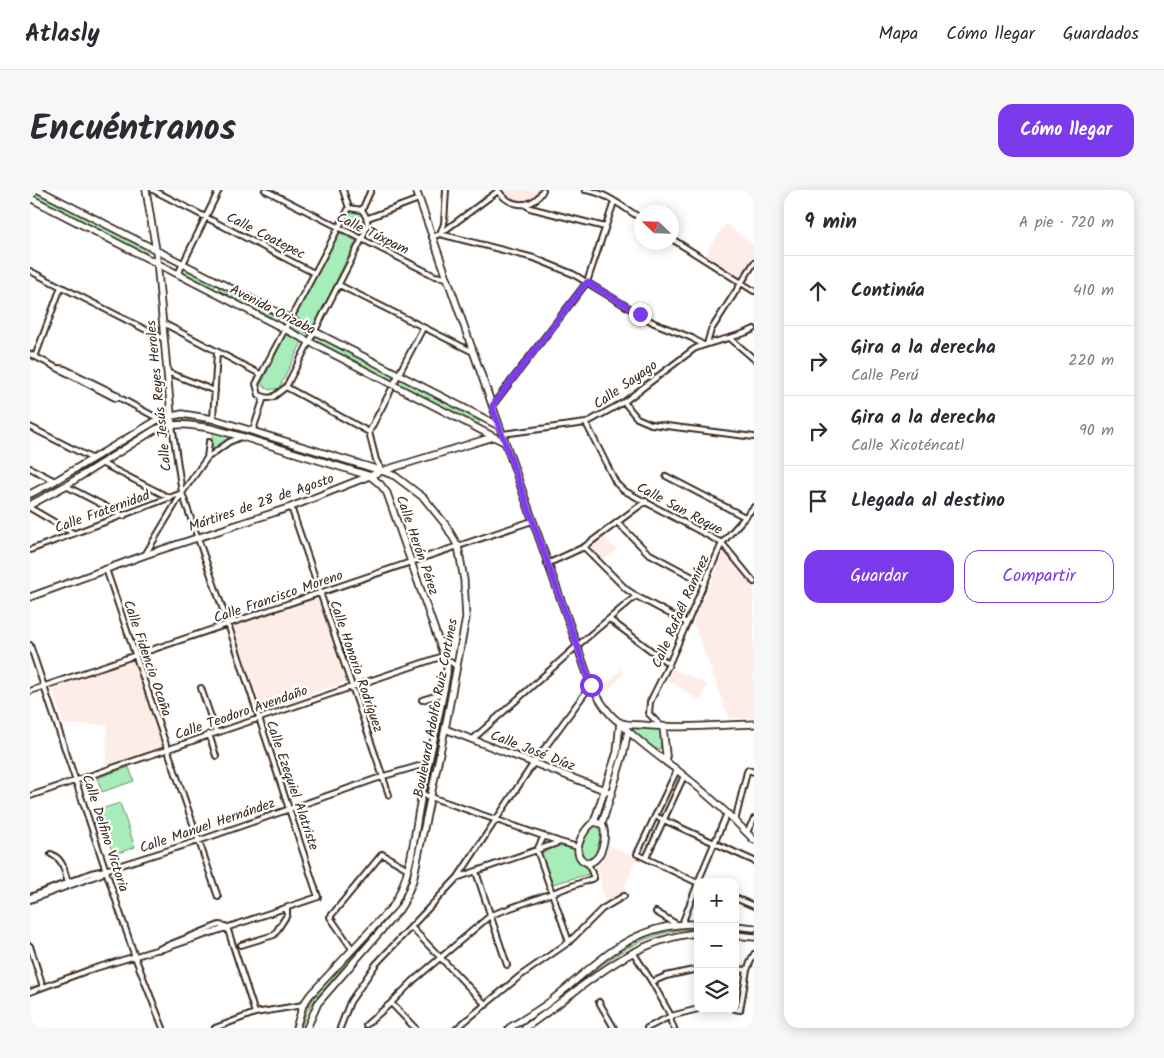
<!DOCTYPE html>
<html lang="es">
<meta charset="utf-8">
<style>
:root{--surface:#fff;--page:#f7f7f7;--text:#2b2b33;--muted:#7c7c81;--line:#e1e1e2;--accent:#7c3aed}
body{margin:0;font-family:Kalam,sans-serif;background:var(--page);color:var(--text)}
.controls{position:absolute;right:15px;bottom:15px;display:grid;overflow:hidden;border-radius:10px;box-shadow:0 2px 12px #0003}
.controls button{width:45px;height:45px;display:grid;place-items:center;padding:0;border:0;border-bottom:1px solid var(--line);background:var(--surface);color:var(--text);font:25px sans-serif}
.compass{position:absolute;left:604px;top:15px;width:45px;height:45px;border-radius:50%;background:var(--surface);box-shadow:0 2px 12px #0003;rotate:293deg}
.stop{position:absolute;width:15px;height:15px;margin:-11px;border:4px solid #7c3aed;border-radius:50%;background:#fff}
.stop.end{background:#7c3aed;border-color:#fff;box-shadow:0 1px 5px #0008}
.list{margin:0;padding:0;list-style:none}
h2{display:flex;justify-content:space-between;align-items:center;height:65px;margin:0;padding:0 20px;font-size:21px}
h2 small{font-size:16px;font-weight:400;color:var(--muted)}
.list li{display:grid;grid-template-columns:32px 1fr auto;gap:15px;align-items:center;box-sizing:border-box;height:70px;padding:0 20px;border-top:1px solid var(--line)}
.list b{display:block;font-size:19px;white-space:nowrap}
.list p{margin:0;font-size:16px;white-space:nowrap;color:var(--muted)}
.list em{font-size:16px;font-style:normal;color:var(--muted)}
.actions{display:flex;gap:10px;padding:15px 20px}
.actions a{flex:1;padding:11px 0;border:1px solid var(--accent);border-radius:15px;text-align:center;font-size:18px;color:var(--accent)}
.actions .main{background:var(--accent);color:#fff}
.icon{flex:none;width:28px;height:28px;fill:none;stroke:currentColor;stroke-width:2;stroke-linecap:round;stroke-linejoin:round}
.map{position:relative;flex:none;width:724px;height:838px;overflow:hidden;border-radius:15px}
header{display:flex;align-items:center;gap:30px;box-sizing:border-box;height:70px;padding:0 25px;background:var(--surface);border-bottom:1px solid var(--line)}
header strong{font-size:24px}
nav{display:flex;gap:28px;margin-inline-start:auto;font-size:18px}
.intro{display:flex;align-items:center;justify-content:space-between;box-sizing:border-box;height:120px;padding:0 30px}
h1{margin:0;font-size:35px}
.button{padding:12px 22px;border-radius:15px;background:var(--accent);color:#fff;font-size:18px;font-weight:700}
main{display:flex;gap:30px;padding:0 30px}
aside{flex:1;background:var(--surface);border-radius:15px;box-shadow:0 2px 12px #0003}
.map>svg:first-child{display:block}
.built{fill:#feede6}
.green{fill:#a6edba;stroke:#708c6c}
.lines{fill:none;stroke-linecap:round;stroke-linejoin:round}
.street-casing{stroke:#3b2a1e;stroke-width:8}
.secondary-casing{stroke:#3b2a1e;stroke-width:9}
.street{stroke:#fff;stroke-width:4}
.secondary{stroke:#fff;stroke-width:5.5}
.route{stroke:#7c3aed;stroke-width:6}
.labels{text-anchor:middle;stroke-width:4.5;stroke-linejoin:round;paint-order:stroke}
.street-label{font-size:14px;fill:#3b2a1e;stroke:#fff}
</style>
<header>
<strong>Atlasly</strong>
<nav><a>Mapa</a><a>Cómo llegar</a><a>Guardados</a></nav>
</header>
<div class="intro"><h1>Encuéntranos</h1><a class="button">Cómo llegar</a></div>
<main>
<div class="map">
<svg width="724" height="838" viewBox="0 0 724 838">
<rect width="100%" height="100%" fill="#fff"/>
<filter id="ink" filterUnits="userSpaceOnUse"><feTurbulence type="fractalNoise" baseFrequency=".02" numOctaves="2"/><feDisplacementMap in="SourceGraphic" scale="10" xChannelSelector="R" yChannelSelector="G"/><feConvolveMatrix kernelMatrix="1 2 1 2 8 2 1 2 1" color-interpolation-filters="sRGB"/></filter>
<g filter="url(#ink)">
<!-- built -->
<path class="built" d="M470,0H512L507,6L500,11L491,13L481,11L474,6Z
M696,34L724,55V65L709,90L676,69L677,60Z
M575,347L587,360L573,370L561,357Z
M696,359L724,394V528H699L663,432Z
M287,408L318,491L232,522L203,436Z
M105,470L133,557L76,576L77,535H34L22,498Z
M591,479L594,484L576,502L572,498Z
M642,479L677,494L670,511L638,490Z
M579,655L606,668L593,703L580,713L575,712L567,676L572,672Z"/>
<!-- green -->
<path class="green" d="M0,0L118,58L115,64L0,6Z
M325,19L331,22L334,27L330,37L315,30L319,20Z
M308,42L326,51L283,138L265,128Z
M153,77L186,95L183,99L151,82Z
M190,95L256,129L253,133L187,101Z
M262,133L280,143L277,149L258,139Z
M257,142L273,150L249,198L239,200L231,194Z
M285,144L366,187L362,192L282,151Z
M370,189L450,231L447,236L366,194Z
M153,226L168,228L268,254L341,277L334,280L266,259L167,233L153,230L145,231L144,227Z
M136,229V232C88,251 46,284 0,309V305L111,238Z
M183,242L202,248L180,259Z
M419,471L422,480L420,495L397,600H395L419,495Z
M602,535L615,538H629L632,547L630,559C617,560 608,548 600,539Z
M99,577L104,591L72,602L67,588Z
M393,609H395C390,640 385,692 367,717C359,728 348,738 339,749L337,747L366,715Z
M90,613L105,657L83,665L68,620Z
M564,635L571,638L572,641L564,670L555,671L550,664C552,653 556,643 564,635Z
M531,655L546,660L548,670L552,674H555L559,684L523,694L510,664Z
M650,736H668V739C607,739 570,777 525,812C513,822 500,829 487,838H482L586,761L627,741Z
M330,754L333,756L287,807L277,821L271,838H269L275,820L285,806Z"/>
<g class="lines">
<!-- street casing -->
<g class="street-casing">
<path id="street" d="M123,0L284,83
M235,0L405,86L417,88
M313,0L319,18
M468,0C479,18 503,20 513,0
M555,0C576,2 595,19 612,29
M494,14L500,18L575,37
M319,18L332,20C341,33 337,36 332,49L256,197L243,207L238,208L229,205L226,194Z
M332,20L341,0
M338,28L389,9
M411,41L414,34L416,0
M410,44L504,68L543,84L624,133L662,148L673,155
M402,47L410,44L468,1
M642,49L724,101
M0,81L134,149
M148,84L189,0
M309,95L443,162
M133,133L230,184
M701,149L724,169
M677,154L681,140L724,73
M0,164L85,208H89
M5,167L31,97
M29,178L35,179L86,204L90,208L129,229
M137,182L185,201
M363,195L393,138
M256,197L339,242
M594,212L607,228L621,234L724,247
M462,216L557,92L584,12
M183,229L187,162
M556,233L586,293L593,300L692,353L724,392
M0,237L61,268
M223,240L234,207
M472,244L556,233L594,212L664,159C683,150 705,149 724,139
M177,268L179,252
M71,273L140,308
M0,278L25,291
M352,281L346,270L339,242L361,200
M636,286L715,327
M36,296L94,326
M261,317L359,605
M0,318L43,343
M587,332L618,363L674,393
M554,357L596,399L606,406L657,433
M0,360L152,303
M115,365L152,303L177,268L199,252L211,247
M517,374L554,357L616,311
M76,379L188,707
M579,429L639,474
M0,455L105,767L133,838
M171,498L186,542
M0,501L502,331
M392,510L414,503
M631,536L619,524L620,512L639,474L692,353L724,317
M179,544L186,566
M443,549L547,456L606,406
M647,580L607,664L668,693
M392,604L530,652
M0,606L413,466L427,477
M625,626L724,671
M705,631L717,582L718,580L724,582
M717,642L724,629
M514,646L507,660L539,752
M21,664C34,670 34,680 38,693
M616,668L654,586
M446,682L477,775
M429,687L530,652L548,657
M668,692L697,623
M0,707L61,683L75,680L168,651L354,586L399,573
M705,708L724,716
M0,710L71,684L75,680
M626,722L648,735
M652,734L668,693
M197,737L225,823
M382,738L456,815
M211,755L244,745L257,725V718
M0,756L13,797
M126,760L133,759L288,707L198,434L152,303L142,235
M323,760L300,727L352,664L378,679
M603,762L622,792L641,826V832L644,838
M705,779L717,780
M622,792L636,786L668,779
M0,802L59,780L126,760L189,735L195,736
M569,812L584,838
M361,813L385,838
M705,819L710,820L717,780L724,764
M336,835L361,813L384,790L461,725L564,688L558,673
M185,838L225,823L273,815
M310,838L320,812L346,774L428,687L503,574L561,495
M427,838L490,786L539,752L572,719L594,706
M617,838L641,826L668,819"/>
</g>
<!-- secondary casing -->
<g class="secondary-casing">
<path id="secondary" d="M9,0L469,236
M116,0L126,60L142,235
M386,0L561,495C568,507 577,524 589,532C595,535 605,535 612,535C649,539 687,535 724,534
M0,8L474,252
M0,304L25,291L129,229L152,224L183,229L352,281L365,286L394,308L415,334L428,356L434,390L436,428L415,539L383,690L374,712L369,720L288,813L277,838
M0,315L35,296L126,239C144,232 162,235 180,238L213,247L340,286L350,294L357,303L417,475V483C410,524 400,564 392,604C384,641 383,683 363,716L280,805L273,815L266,838
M0,407L115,365L261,317L352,281L463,247
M590,533C607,551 627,565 647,580C674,601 700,625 724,650
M633,537L637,573
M415,539L582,603
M564,632L572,634C578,645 572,671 558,673C538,667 552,640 564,632Z
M564,632L587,562L590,532
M572,634L593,565L598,541
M705,736L724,738
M705,745L724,747
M479,838C492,830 506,822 518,813C567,775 600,732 668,734
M495,838C551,800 598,749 668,743"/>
</g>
<!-- street -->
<use href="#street" class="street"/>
<!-- secondary -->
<use href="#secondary" class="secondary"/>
</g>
</g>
<g class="lines" filter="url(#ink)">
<!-- route -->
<path class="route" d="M561,495L462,216L557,92L610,124"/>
</g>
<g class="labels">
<!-- street labels -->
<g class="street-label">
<text transform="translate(343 43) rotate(26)" y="5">Calle Túxpam</text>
<text transform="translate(236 45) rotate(27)" y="5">Calle Coatepec</text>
<text transform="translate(243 119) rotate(27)" y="5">Avenida Orizaba</text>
<text transform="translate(595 194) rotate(-35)" y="5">Calle Sayago</text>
<text transform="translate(128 206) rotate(-96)" y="5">Calle Jesús Reyes Heroles</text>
<text transform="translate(231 312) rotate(-19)" y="5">Mártires de 28 de Agosto</text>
<text transform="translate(650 318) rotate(28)" y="5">Calle San Roque</text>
<text transform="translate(72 321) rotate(-20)" y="5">Calle Fraternidad</text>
<text transform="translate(388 355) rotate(71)" y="5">Calle Herón Pérez</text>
<text transform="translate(248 406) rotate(-19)" y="5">Calle Francisco Moreno</text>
<text transform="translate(650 421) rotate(-66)" y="5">Calle Rafaél Ramírez</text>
<text transform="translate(118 468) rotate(71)" y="5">Calle Fidencio Ocaña</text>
<text transform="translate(327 476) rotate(71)" y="5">Calle Honorio Rodríguez</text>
<text transform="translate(405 518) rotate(-79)" y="5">Boulevard Adolfo Ruiz Cortines</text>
<text transform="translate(211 522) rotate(-19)" y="5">Calle Teodoro Avendaño</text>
<text transform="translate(503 560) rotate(21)" y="5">Calle José Díaz</text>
<text transform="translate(263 595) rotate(71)" y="5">Calle Ezequiel Alatriste</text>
<text transform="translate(177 635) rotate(-19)" y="5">Calle Manuel Hernández</text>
<text transform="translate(76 643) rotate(72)" y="5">Calle Delfino Victoria</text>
</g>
</g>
</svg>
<div class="controls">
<button>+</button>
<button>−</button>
<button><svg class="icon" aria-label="layers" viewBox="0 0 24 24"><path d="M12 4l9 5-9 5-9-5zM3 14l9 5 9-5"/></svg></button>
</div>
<svg class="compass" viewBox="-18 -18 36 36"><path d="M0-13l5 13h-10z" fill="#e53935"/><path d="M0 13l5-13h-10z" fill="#7c7c81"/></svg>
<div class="stop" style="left:561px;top:495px"></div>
<div class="stop end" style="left:610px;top:124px"></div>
</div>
<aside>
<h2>9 min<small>A pie · 720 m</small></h2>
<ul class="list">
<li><svg class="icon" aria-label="ahead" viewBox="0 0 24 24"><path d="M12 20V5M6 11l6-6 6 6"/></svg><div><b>Continúa</b></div><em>410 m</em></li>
<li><svg class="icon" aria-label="right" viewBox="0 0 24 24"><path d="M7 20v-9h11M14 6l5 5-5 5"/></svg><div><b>Gira a la derecha</b><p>Calle Perú</p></div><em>220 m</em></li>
<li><svg class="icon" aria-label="right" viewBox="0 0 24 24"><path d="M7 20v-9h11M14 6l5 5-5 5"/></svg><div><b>Gira a la derecha</b><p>Calle Xicoténcatl</p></div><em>90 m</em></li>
<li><svg class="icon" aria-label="arrive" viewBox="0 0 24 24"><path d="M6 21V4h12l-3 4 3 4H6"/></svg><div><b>Llegada al destino</b></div></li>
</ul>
<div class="actions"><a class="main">Guardar</a><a>Compartir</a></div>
</aside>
</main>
